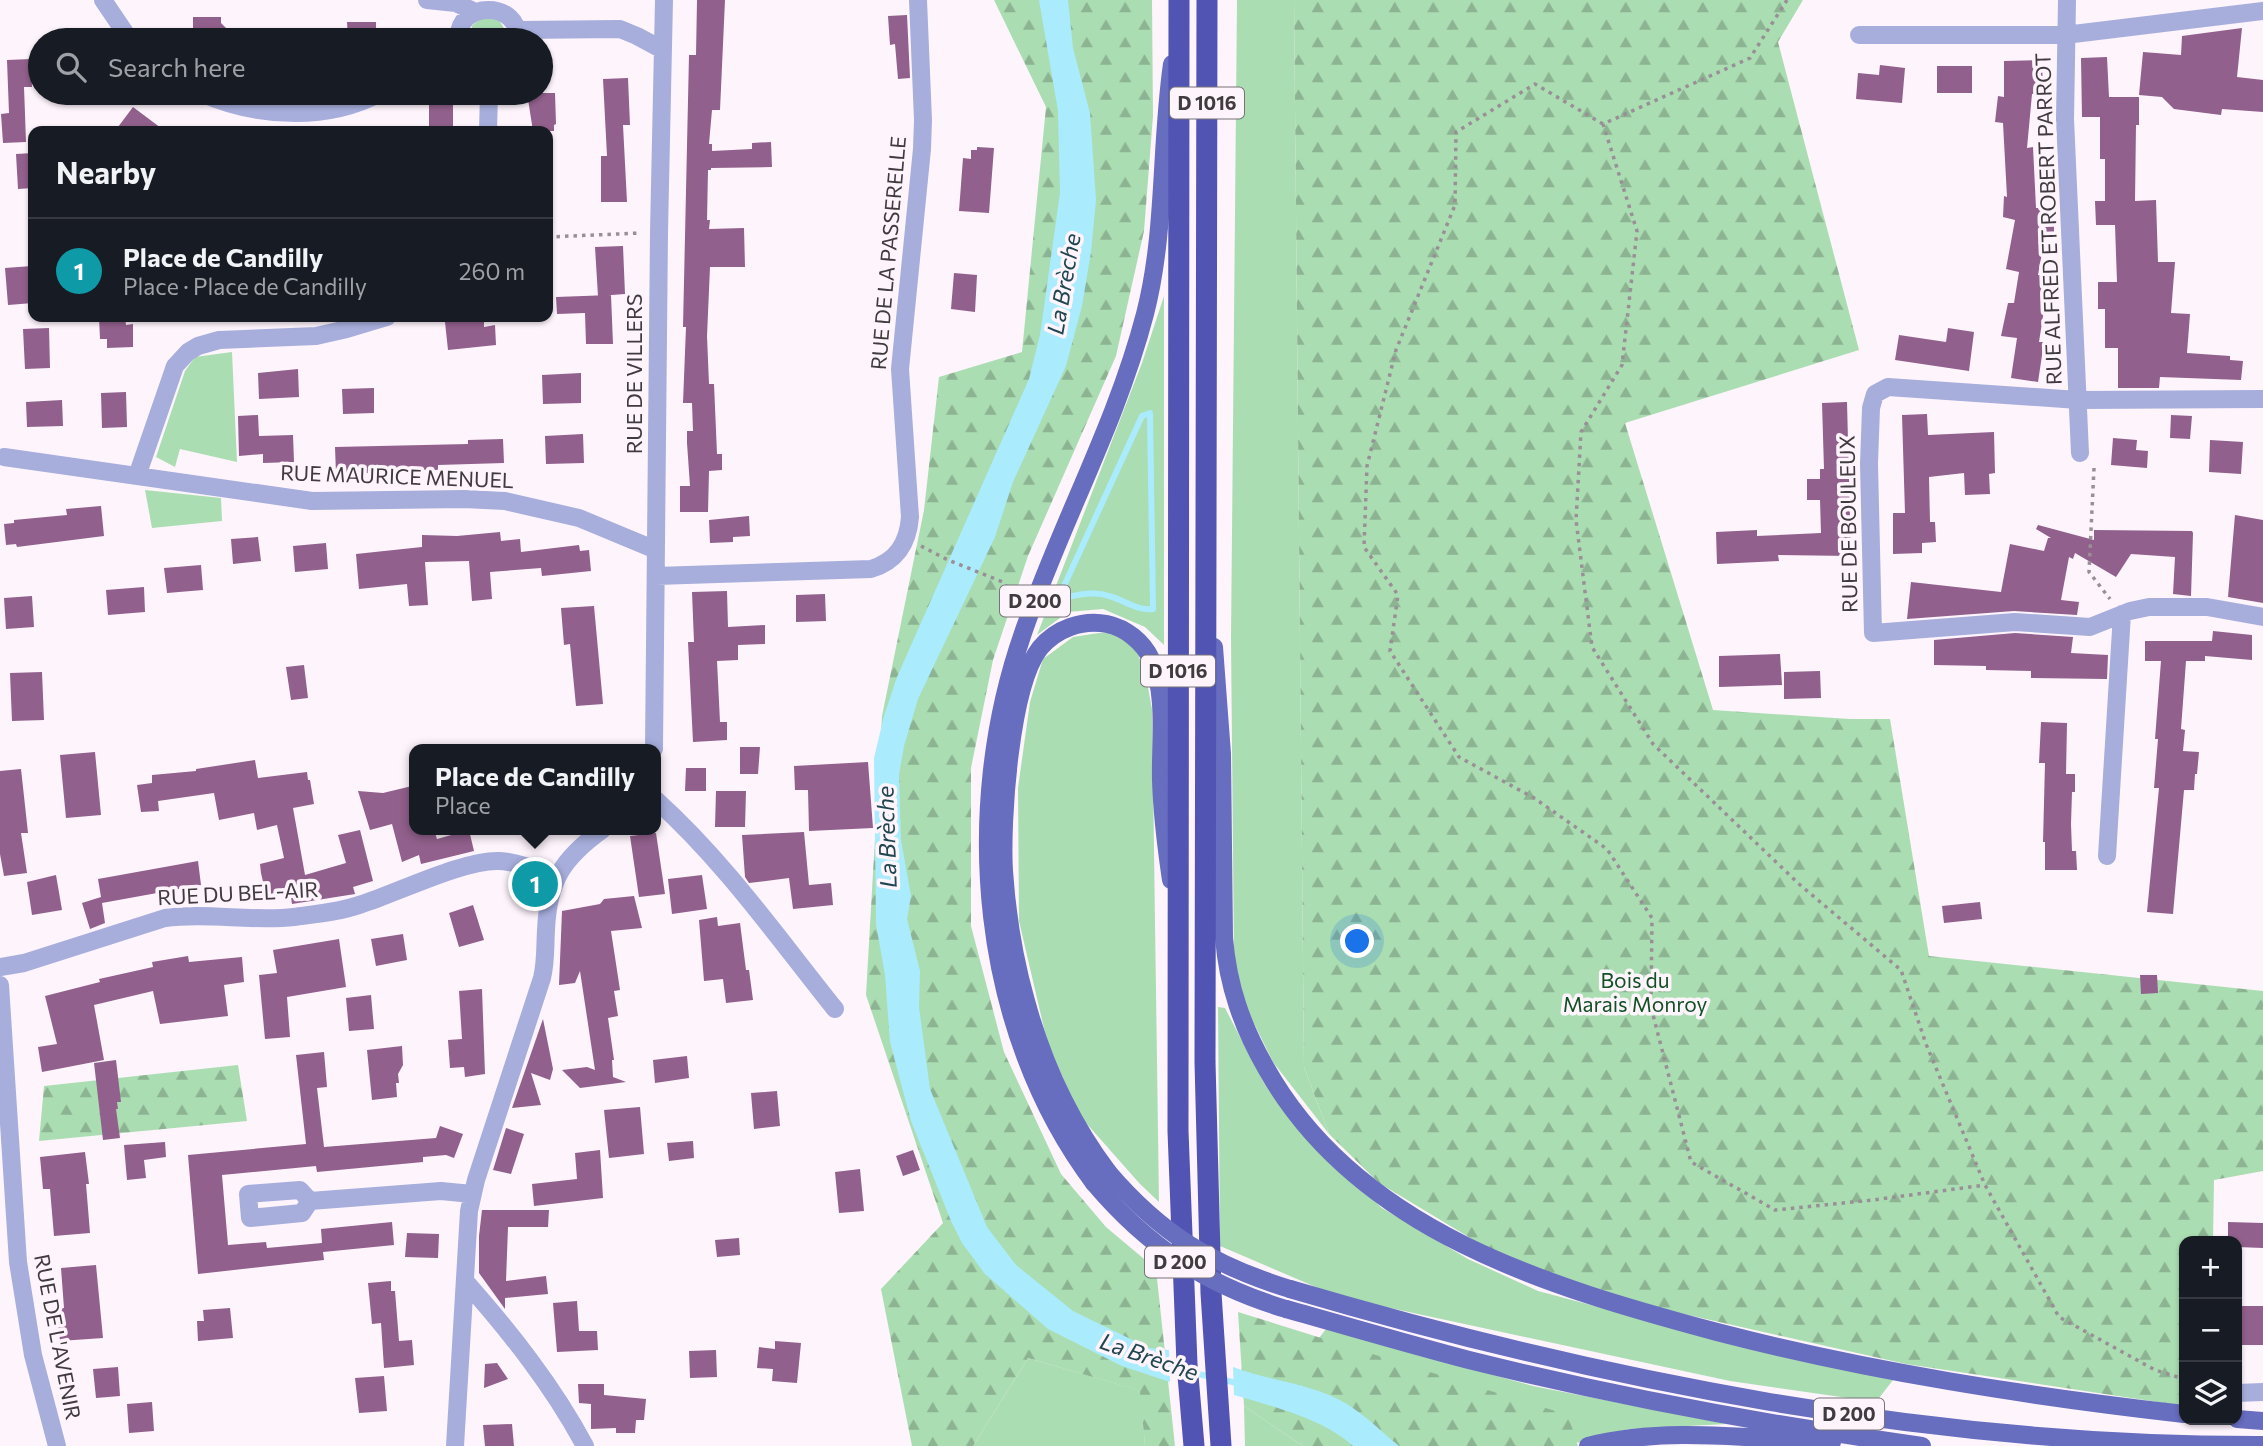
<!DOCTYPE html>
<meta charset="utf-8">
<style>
:root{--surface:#171b24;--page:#20242c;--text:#f1f3f6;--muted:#9ea1a6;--line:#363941;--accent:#d3434d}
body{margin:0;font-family:Commissioner,sans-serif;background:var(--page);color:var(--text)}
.controls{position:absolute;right:21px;bottom:21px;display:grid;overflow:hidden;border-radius:14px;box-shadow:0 2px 5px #0004}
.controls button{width:63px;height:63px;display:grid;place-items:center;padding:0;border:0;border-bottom:2px solid var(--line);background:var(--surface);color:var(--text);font:35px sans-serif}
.you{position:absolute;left:1358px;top:942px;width:24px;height:24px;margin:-18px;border:5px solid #fff;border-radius:50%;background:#1a73e8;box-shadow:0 0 0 10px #1a73e833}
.badge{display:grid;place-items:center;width:46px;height:46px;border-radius:50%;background:var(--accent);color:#fff;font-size:23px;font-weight:700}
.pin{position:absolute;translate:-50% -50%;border:4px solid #fff;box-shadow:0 2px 7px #0006}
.popup{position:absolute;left:409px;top:744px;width:252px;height:91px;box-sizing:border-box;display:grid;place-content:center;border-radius:14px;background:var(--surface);filter:drop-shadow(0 2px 5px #0005);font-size:23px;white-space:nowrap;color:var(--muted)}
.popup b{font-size:26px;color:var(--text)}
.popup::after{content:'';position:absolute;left:50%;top:100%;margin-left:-14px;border:14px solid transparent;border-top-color:var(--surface)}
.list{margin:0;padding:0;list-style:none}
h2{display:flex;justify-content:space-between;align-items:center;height:91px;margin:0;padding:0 28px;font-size:30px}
h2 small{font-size:23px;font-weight:400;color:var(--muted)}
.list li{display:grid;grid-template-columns:46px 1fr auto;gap:21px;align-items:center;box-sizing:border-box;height:105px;padding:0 28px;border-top:2px solid var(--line)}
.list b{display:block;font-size:26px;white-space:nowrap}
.list p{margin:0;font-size:23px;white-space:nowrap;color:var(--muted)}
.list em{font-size:23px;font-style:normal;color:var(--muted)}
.icon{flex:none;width:38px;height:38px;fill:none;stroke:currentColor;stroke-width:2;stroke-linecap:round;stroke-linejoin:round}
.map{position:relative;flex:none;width:2263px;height:1446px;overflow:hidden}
.search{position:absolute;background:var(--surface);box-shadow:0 2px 5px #0004;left:28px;top:28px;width:525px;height:77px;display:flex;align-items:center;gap:18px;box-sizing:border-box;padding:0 24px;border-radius:38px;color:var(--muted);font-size:26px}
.panel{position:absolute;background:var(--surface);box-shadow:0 2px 5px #0004;left:28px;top:126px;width:525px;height:196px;border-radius:14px}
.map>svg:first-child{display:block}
.green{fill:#abddb2}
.forest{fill:url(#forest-firs)}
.water{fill:#aaebfe}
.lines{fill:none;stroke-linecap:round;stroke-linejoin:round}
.stream{stroke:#aaebfe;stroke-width:6}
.building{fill:#91608c}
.path{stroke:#989096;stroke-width:3.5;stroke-dasharray:3.5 5;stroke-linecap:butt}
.minor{stroke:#a7aedc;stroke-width:18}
.major{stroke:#676dbf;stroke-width:18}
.highway{stroke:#5154b3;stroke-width:21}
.major-bridge{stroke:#676dbf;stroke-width:18}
.labels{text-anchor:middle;stroke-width:7;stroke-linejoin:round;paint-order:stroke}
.shield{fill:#fef4fc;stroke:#797278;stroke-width:2}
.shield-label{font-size:19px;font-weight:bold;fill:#403b3f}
.street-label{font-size:21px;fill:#403b3f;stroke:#fef4fc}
.park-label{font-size:21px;fill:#124f23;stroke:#fef4fc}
.water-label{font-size:23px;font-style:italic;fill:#204651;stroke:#fef4fc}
</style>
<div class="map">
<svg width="2263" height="1446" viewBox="0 0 2263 1446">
<defs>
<pattern id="forest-firs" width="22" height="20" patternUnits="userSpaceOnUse" patternTransform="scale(1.75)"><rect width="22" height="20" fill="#abddb2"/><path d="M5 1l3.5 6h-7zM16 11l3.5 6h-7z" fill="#8db492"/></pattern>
</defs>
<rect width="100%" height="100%" fill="#fef4fc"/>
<!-- green -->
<path class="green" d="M1237,0H1294L1304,1067L1329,1134L1273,1062L1247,1009L1234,959L1231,639Z
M482,17L499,20L505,30V40H471L472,26Z
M1164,296V645L1145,627L1103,609L1068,612L1037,635L1142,363Z
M232,352L237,462L180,449L175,467L156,457L185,371L195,357Z
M145,490L221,498L222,521L152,528Z
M1099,633C1104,633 1112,632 1116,633C1142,640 1148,687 1152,709L1159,1202L1140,1184L1079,1115L1047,1041L1019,921L1018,788L1030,702L1043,659L1073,637Z
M1218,1007L1225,1008L1264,1083L1311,1144L1382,1208L1468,1259L1538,1291L1803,1361L1893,1380L1876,1402L1730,1381L1339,1297L1220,1246Z
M1326,1329L1533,1386L1727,1424L1629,1429L1576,1443L1319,1338Z
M1028,1358L1141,1391L1145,1446H973Z
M1244,1406L1303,1446H1245Z"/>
<!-- forest -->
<path class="forest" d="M994,0H1152L1153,116L1144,231L1116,356L1028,556L993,660L971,768V926L1004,1052L1061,1174L1106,1227L1156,1269L1175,1446H1145L1140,1391L1028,1358L973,1446H912L881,1289L943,1223L866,995L882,716L924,510L939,377L1022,352L1046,107Z
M1294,0H1803L1778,42L1859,350L1625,423L1713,710L1850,719H1890L1929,956L2263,991V1171L2214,1180L2213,1241H2184V1406L1906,1364L1675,1312L1556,1278L1487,1248L1379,1183L1329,1134L1304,1067Z
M238,1065L247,1121L39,1141L44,1086Z
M1238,1312L1568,1415L1578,1446H1303L1244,1406Z"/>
<!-- water -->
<path class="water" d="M1039,0H1068L1073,48L1090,113L1096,200L1091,252L1082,306L1066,366L1013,482L995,537L918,699L904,746L899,775L901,840L911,896L907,919L920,971L919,1007L930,1089L987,1227L1016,1265L1073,1311L1149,1348L1169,1350L1170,1382L1122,1366L1048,1329L985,1274L962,1243L951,1221L911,1121L890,1042L885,975L876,924L874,758L884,716L897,677L1029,379L1040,335L1060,193L1058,111Z
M1233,1367C1269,1381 1313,1383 1347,1404C1366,1416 1382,1432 1399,1446H1353C1324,1419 1271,1406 1234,1395Z"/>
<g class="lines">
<!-- stream -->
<path class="stream" d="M1150,413L1153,609C1137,611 1124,600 1109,596C1093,590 1075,596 1058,599L1142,416Z
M1164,1366L1241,1384"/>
</g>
<!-- building -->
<path class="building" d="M697,0H725L720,110H712L709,144H712V151L752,149V143L771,142L772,167L711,168V170H708L707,220H710L709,229L744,228L745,267H710L707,336L709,384H714L717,454H722V470L709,471L708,512H680V486H690L687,443V431H693L692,403H683L686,327H683L689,55H696Z
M907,15L910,78L898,79L895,44L890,45L888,16Z
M193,17H221V23L238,40H193Z
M347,22H376V40H348Z
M2242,28L2237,77L2263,80V112L2222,109L2221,115L2174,109L2162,97L2139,95L2143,52L2181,55L2182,36Z
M2107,57L2109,97H2139V125H2136L2135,201L2156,200L2158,262H2175L2171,313L2190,314L2187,353L2230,356V360L2243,361L2241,380L2160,377L2159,388H2118V348H2105V309H2098V282H2117L2115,225H2096L2095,201H2105V159H2100V117H2082L2081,58Z
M31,59L32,87H24L26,142L3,143L1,114L9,113L7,60Z
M2042,60L2043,94H2032L2027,148L2033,147L2036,208H2054V237L2045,236L2038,275L2049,277L2039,342H2044L2038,382L2011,378L2017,338L2001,336L2008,303H2014L2019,272L2006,269L2015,220L2003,217L2004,196L2007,197L2003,123L1995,122L1998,96L2004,97V61Z
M1880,65L1905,68L1902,103L1856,99L1858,73L1879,75Z
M1937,66H1972V93H1937Z
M628,78L630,125H623L627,202H601V156H607L603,79Z
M527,93H555L556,124L554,125V131H533Z
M453,96V126H429V97Z
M133,107L165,131H115Z
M977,147L994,148L989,213L959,211L963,158L971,159V150H977Z
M33,153V188L18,189L16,154Z
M623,246L625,294L598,296L595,247Z
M32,266L33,303L8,305L5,268Z
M954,273L977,275L975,312L951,309Z
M611,295L613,344H586L585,313L557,314L556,297Z
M99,317H125L126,325L133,324V347L107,348V339H100Z
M484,320V327L495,325L496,345L448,350L445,322Z
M49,328L50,368L25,369L23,329Z
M1948,328L1974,332L1969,371L1895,360L1899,335L1946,342Z
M298,369L299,397L259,399L258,373Z
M581,373V403L543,404L542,375Z
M374,388V413L343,414L342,389Z
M126,392L127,427L102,428L101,393Z
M62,400L63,426L27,427L26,402Z
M1847,402L1851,556L1778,555L1779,561L1717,564L1716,532L1757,530V536L1821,533L1820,500H1807V479H1820V469H1824L1822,403Z
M1927,414L1928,435L1994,432L1995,473L1989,474L1990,494L1965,495L1964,473L1929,477L1930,522H1935L1936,542L1922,543V553L1893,554V513H1905L1902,415Z
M258,415L259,436L293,435L294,462L263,463V454L239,456L238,416Z
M2171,415L2192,416L2190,439L2170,438Z
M583,434L584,463L546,464L545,436Z
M2113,438L2137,440L2136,450L2148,451L2147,468L2111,465Z
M503,439L504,463L438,465V470L369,469V473L336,474L335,447L468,444V440Z
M2210,440L2243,442L2241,474L2209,472Z
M101,506L104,536L17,547L16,544L6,545L4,524L14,523V520L67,515L66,509Z
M2235,515L2263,520V603L2228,597Z
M749,516L750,536L733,537V542L710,543L709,520Z
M2038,525L2094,540V530L2192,531L2193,533L2191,596L2173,594L2175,557L2131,554L2116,577L2075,553L2073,559L2069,557L2061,600L2079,602L2077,615L2014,611L1907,619L1911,582L2001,592L2010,544L2044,551L2048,538H2051L2036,529Z
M500,532L501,541L520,539L521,552L579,545L580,551L589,550L591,571L542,576L541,568L490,572L492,599L472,601L469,561L425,562L428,605L409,606L407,584L359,589L356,554L422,547V535L457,536Z
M258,537L261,561L233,564L231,539Z
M326,543L328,569L295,572L293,546Z
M201,565L203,590L167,593L164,568Z
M144,587L145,612L108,615L106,590Z
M727,591L728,627L765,625V644L738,645V660L717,661L720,722H727V740L693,742L688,642H694L692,592Z
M825,594L826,621L796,622V595Z
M32,596L34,627L6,629L4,598Z
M594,606L603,704L576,706L570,644L564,645L561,608Z
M2213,631L2252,635V660L2205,656V661H2186L2181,729L2185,730L2183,751L2199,752L2197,774H2195L2194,790H2184L2173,914L2147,912L2159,788H2154L2158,739H2155L2161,661H2145V641H2212Z
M2015,633L2073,637L2071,653L2108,655L2107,679L2031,678V671L1986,670V666L1934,665V640Z
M1780,654L1782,685L1719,687V656Z
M304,665L308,698L291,700L286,667Z
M1820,671L1821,698L1784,699V672Z
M42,672L44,720L12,721L10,673Z
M2041,722L2067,723L2066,774H2075V792H2072L2071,824L2072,851H2076L2077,870H2045V842H2043L2045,763H2039Z
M740,747H760L758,774H740Z
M95,752L101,815L66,818L60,755Z
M255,760L258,778L307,772L308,780H310L314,804L293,808L305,875L346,863L338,835L360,830L373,881L353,887L355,894L292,904L290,889L266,895L261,873L260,864L284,858L277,825L257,830L254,813L219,820L214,793L158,801L159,811L141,812L137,785L152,783V775L196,771V769Z
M868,762L873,828L809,831L808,790H795L794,766Z
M686,768H706V791H685Z
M21,769L28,833H21L27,873L4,876L0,854V771Z
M412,786L414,830H434L437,839L469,830L474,851L421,864L419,855L402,862L392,824L370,830L358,791L383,793Z
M716,791H746L745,827H715Z
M804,832L809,885L831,883L833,905L793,909L789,878L749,883L745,877L742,835Z
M656,833L665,894L639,897L630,836Z
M198,861L201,885L102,903L105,923L90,929L82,903L101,897L98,879Z
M56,875L62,910L32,915L27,882Z
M702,875L707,909L672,914L668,879Z
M634,896L642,928L611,931L620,990L614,991L618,1016L608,1018L614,1060H612L613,1077L626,1082L580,1088L562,1070L587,1067L595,1070L580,971L575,983L559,985L562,911L600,904L604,899Z
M1980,902L1982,919L1944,923L1942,906Z
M473,905L484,940L459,947L449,913Z
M717,917L718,926L740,923L746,970H749L753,1000L726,1003L723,979L704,981L699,920Z
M403,934L407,960L376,966L371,939Z
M339,939L346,987L287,997L290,1037L265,1039L259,975L277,973L273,950Z
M188,956L189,962L242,957L244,982L224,985L228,1016L160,1024L153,991L94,1005L104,1060L42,1072L38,1047L57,1044L45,996L100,982L99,979L153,967L152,962Z
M2140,975H2157L2158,993L2141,994Z
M482,989L485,1074L465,1077L464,1067L450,1068L448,1040L462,1039L459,991Z
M371,995L374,1029L349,1031L346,998Z
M543,1019L553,1069L550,1080L531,1073L541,1105L512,1108Z
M402,1046L403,1065L398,1074L399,1083H396L397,1097L372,1100L367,1050Z
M324,1052L327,1087L317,1088L324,1147L436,1138L440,1126L463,1134L454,1158L446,1155L423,1157V1162L317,1172L316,1166L222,1175L228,1245L266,1242L267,1248L322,1243L321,1229L392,1222L394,1245L323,1252L324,1260L198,1274L188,1155L306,1144L296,1055Z
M687,1056L689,1078L655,1083L653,1060Z
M116,1060L121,1102H117L118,1109H116L120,1138L103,1140L94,1063Z
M777,1091L780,1126L754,1129L751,1093Z
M640,1107L644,1154L609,1158L604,1110Z
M506,1128L524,1134L511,1174L493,1170Z
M693,1141L694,1158L669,1161L667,1143Z
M165,1142L166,1157L144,1160L146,1178L127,1180L124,1145Z
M600,1150L603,1198L534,1206L532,1184L577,1179L575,1153Z
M913,1150L920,1170L903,1176L896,1156Z
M85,1152L89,1184H86L90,1233L54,1236L50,1189H43L40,1157Z
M860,1169L864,1211L839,1213L835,1172Z
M482,1210H549L548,1227H508L506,1281L546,1276L548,1294L505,1298V1309L479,1273V1236Z
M2228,1222L2263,1223V1248L2237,1247V1241H2228Z
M407,1233L439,1234L438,1258L405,1257Z
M739,1238L740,1255L717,1257L715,1240Z
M96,1265L103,1338L60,1341L57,1309L64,1308L61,1268Z
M391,1281V1291H395L399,1341L412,1340L414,1365L384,1368L381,1323L372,1324L368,1283Z
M577,1301L579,1331H597L598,1350L557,1352L553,1303Z
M2237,1306H2263V1345H2237Z
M230,1308L233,1338L198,1341L197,1321H204L203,1310Z
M775,1341L801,1343L797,1383L772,1381L773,1369L757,1368L759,1347L775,1349Z
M716,1350L717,1377L690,1378L689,1351Z
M497,1363L508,1379L484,1388L485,1364Z
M118,1367L120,1396L96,1398L93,1369Z
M384,1376L387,1411L359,1413L355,1378Z
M578,1384H604V1395L646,1399L644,1420H636L635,1433H616V1428L591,1429V1404L579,1403Z
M152,1402L154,1431L129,1433L127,1404Z
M512,1424L514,1446H485L483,1425Z"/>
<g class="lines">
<!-- path -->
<path class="path" d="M1787,0L1750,58L1603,124L1637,231L1622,365L1581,432L1576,520L1592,647L1653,744L1799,884L1901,970L1926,1044L1985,1185L2059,1317L2155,1370L2184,1379
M1603,124L1535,84L1456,132L1455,205L1396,350L1367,466L1364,547L1398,595L1390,651L1459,757L1534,798L1607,849L1652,918L1651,1007L1691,1162L1775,1210L1873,1200L1985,1185
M548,237L640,233
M2094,468L2089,572L2110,599
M921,546L948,560L1003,582L1016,599"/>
<!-- minor -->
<path class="minor" d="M103,0L130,40
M427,0L456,3L471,10
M2067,0L2065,119L2080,453
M517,30L620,29L637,36L663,50
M1859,35H2065L2263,11
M459,40C455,0 522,0 517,40
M201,93C255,117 326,122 380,93
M488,131L489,93
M2263,399L2078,400L1888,387L1875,394L1871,408L1869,464L1873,633L2015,622L2090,627L2130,611L2149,607H2207L2263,617
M4,457L312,501L464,499L505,501L579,518L656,550
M137,476L175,366L188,352L198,346L219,340L316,336L347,329L387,317
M656,576L871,569C897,561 908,543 910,517L900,369L922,149L923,120L918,0
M654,749L659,232L664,0
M656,800C724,861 778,938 835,1009
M2107,856L2122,614
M0,967L24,963L165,918C207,912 251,922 294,917C316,914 340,912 362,904C397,893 465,859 500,861C519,862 538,871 556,878
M0,985L18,1262L33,1355L57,1446
M310,1201L302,1213L250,1218L248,1194L300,1190L310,1201L441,1191L472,1194
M465,1281C510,1332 553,1386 585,1446
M2237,1393L2263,1392
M455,1446L469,1211L476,1180L542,978C546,962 545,946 546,930C548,881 563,858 602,830"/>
<!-- major -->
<path class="major" d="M1214,647L1222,754L1224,938C1228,986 1242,1026 1266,1068C1357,1231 1549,1287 1717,1332C1871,1372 2027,1396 2184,1414
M1108,1172C1069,1120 1043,1063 1026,1001C1014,959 1007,915 1004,871C1001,821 1010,686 1040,648C1056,629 1082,619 1107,624C1126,628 1143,642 1151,659C1167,695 1160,741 1161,780C1162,813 1166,846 1171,880
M1094,1183C979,1030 961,810 1023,633C1060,525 1116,425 1145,314C1166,233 1160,147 1172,64
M1290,1289C1605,1382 1934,1446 2263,1445
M1286,1309C1347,1326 1408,1344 1469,1360C1618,1397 1770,1425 1922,1446
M2237,1419L2263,1421
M1588,1446C1668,1426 1751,1439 1832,1442"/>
<!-- highway -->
<path class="highway" d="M1179,0L1178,1131L1187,1364L1194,1446
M1207,0L1205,1062L1211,1293L1221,1446"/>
<!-- major-bridge -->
<path class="major-bridge" d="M1108,1172C1161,1234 1212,1265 1290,1289
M1094,1183C1148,1247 1206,1285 1286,1309"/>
</g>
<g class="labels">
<!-- shield labels -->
<g class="shield">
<rect x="1170" y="87.5" width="74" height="31" rx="5"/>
<rect x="1000" y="585.5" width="70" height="31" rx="5"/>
<rect x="1141" y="655.5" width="74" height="31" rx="5"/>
<rect x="1145" y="1246.5" width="70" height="31" rx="5"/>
<rect x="1814" y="1398.5" width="70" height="31" rx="5"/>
</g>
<g class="shield-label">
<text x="1207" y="110">D 1016</text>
<text x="1035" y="608">D 200</text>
<text x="1178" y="678">D 1016</text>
<text x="1180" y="1269">D 200</text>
<text x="1849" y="1421">D 200</text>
</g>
<!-- street labels -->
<g class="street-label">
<text transform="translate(2049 219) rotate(-92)" y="7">RUE ALFRED ET ROBERT PARROT</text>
<text transform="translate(889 253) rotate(-85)" y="7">RUE DE LA PASSERELLE</text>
<text transform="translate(635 374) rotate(-90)" y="7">RUE DE VILLERS</text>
<text transform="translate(397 477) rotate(2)" y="7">RUE MAURICE MENUEL</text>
<text transform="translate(1849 524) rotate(-91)" y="7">RUE DE BOULEUX</text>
<text transform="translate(238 894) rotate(-3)" y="7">RUE DU BEL-AIR</text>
<text transform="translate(57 1337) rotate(79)" y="7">RUE DE L'AVENIR</text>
</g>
<!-- park labels -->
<g class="park-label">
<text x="1635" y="988">Bois du<tspan x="1635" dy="24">Marais Monroy</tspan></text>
</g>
<!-- water labels -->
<g class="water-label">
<text transform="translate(1064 284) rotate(-80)" y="8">La Brèche</text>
<text transform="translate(887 837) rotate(-92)" y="8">La Brèche</text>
<text transform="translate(1149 1357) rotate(19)" y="8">La Brèche</text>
</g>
</g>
</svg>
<div class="controls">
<button>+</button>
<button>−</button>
<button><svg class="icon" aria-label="layers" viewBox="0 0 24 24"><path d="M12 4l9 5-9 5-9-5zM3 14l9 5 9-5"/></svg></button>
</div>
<div class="you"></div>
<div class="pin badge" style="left:535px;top:884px;background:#0f9aa8">1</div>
<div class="popup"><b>Place de Candilly</b>Place</div>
<div class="search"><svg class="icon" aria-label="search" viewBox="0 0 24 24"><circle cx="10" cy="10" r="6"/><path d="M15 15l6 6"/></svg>Search here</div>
<section class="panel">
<h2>Nearby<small></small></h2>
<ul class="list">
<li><span class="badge" style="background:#0f9aa8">1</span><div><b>Place de Candilly</b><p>Place · Place de Candilly</p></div><em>260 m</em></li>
</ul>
</section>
</div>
